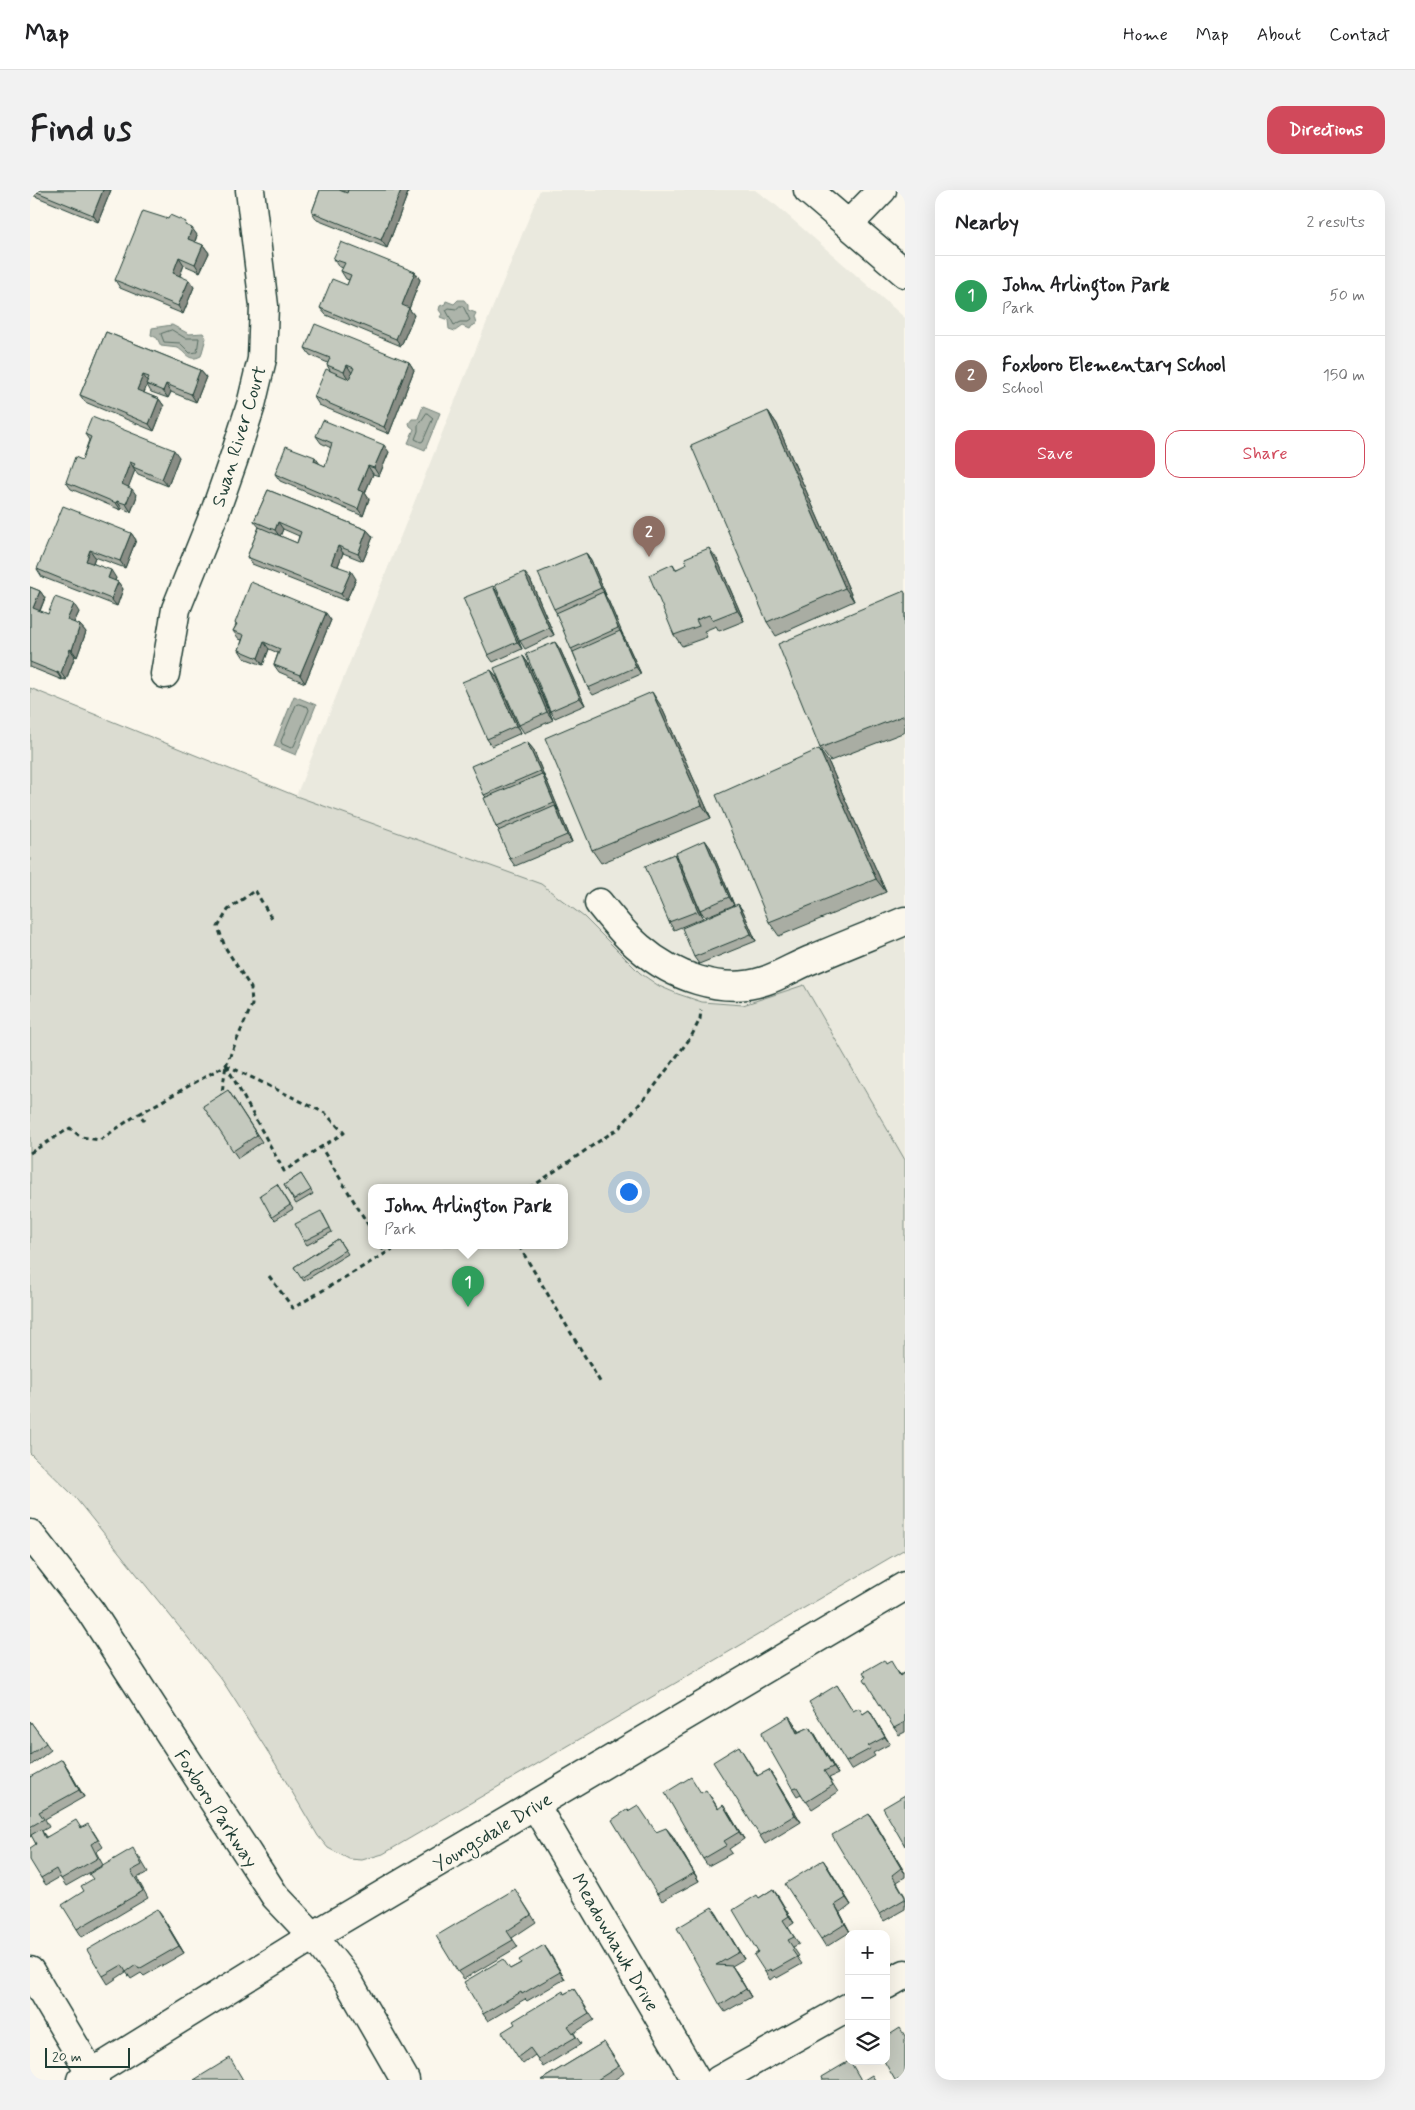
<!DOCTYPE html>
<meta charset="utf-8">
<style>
:root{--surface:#fff;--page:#f2f2f2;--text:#202124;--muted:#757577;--line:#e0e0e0;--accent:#d1495b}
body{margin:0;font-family:Mynerve,sans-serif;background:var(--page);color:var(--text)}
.controls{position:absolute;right:15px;bottom:15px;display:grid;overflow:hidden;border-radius:10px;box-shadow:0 5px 20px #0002}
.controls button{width:45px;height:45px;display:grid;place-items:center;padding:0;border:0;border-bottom:1px solid var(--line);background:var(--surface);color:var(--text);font:25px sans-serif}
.scale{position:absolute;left:15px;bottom:12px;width:85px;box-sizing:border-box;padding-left:5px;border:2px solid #1f3d34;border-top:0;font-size:14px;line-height:18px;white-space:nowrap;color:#1f3d34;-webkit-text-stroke:4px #fbf7ec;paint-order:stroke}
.you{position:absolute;left:598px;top:1001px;width:18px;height:18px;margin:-12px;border:4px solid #fff;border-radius:50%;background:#1a73e8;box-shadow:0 0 0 8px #1a73e833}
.badge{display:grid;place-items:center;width:32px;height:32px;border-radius:50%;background:var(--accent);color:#fff;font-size:16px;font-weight:700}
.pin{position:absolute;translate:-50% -41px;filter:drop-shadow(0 1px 2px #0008)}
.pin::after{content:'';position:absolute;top:26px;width:18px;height:15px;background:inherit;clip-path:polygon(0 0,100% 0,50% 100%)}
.popup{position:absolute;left:338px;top:994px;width:200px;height:65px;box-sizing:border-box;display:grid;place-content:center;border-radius:10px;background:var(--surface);filter:drop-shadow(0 1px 4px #0005);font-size:16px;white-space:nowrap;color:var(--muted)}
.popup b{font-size:19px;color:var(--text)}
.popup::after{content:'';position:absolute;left:50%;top:100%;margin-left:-10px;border:10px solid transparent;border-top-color:var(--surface)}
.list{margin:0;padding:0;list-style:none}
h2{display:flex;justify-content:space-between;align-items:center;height:65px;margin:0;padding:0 20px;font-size:21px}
h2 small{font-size:16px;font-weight:400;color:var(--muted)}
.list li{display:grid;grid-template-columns:32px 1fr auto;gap:15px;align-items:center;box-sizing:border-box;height:80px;padding:0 20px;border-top:1px solid var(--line)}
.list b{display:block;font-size:19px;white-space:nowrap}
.list p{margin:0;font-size:16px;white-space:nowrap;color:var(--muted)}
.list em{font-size:16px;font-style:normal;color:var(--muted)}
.actions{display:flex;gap:10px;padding:15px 20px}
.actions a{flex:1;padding:11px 0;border:1px solid var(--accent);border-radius:15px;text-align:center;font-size:18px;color:var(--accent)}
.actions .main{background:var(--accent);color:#fff}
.icon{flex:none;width:28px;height:28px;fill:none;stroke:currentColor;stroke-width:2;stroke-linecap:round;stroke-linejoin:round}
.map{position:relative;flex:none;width:875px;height:1890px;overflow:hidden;border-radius:15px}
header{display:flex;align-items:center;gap:30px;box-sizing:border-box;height:70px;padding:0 25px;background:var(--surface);border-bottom:1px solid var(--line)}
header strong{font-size:24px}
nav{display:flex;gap:28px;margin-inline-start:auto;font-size:18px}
.intro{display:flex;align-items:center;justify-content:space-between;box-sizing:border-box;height:120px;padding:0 30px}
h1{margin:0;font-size:35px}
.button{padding:12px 22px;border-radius:15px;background:var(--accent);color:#fff;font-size:18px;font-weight:700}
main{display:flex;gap:30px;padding:0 30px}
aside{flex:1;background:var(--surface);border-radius:15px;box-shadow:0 5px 20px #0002}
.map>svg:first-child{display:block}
.built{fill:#eae9de}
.green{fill:#dbdcd1;stroke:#7d8c82;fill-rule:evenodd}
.water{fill:#adb4aa;stroke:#74847b}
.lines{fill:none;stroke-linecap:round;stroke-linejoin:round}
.shore{stroke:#586d63;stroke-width:1}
.minor-casing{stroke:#1f3d34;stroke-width:31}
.major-casing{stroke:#1f3d34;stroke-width:31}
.path{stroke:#1f3d34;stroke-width:3;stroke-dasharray:5 4;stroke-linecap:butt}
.minor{stroke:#fbf7ec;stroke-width:28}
.major{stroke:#fbf7ec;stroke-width:28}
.wall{fill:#a9ada3;stroke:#1f3d34;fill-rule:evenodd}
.shaded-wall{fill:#898d85;stroke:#1f3d34}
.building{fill:#c4c9be;stroke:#1f3d34}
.labels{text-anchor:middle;stroke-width:4;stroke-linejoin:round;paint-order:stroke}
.street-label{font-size:19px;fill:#1f3d34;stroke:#fbf7ec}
</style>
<header>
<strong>Map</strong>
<nav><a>Home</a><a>Map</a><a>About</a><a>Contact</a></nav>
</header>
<div class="intro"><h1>Find us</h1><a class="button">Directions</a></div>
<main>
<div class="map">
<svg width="875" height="1890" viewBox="0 0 875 1890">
<rect width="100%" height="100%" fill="#fbf7ec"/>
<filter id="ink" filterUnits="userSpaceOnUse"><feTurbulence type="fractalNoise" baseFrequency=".02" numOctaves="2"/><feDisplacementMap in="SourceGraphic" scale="10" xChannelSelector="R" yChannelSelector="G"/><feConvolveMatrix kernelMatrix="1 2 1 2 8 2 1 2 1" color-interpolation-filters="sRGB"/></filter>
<g filter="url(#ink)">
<!-- built -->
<path class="built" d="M510,0H725L747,16L875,128V970L774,796L713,815L672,812L648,804L629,796L610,783L554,727L266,606Z"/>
<!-- green -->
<path class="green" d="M0,498L266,606L511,694L554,727L610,783L629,796L648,804L672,812L713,815L774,795L875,970V1359L353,1664L332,1670L319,1669L298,1658L288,1646L245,1573L192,1490L43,1305L0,1263ZM342,998H534V1056H342Z"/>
<!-- water -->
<path class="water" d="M428,110H434L438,115V120L446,123L444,127L446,134L441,136L439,139L432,136L425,141L419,139L418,130L410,127L412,124L409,120L410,116L415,114L416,111L424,114Z
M142,135L159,144L173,143L176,148L171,166C159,172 157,164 148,158L131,156L127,148L121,145L122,138Z
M393,216L410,223L395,260L378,253L384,239L380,236L379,233L382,229H388Z
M264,506L286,515L266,565L244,556Z"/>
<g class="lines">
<!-- shore -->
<path class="shore" d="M430,116H433L440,130L437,132H430L424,135L416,120L419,118L426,119Z
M142,140L155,148H169L167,162L160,163L150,153L134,152L131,144Z
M397,223L403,228L393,251L391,252L385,249L388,241V236Z
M269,514L278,517L279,520L264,556L261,558L252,554L251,551L266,515Z"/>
<!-- minor casing -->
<g class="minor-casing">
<path id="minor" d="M778,0L875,83
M819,34L852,0
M135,484L146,419L185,322L204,268L221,215L232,169L234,116L220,0
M569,713C581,728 594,745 610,758C642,786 692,805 734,791C750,786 767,775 783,769C813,756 844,744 875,731
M505,1615L666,1890
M0,1781L65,1890
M856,1795L875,1784
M51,1890L283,1746L875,1396
M689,1890L819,1817"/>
</g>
<!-- major casing -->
<g class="major-casing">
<path id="major" d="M0,1344L61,1422L245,1706L283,1746L317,1789L375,1890"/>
</g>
<!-- path -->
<path class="path" d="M196,875L254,981L291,957L342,1041
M196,875L295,923L314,943L291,957
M191,909L196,875
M115,931L109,924L196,875L222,815L221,798L195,757L188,737L198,720L225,700L243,731
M0,963L40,938L51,947L70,950L108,924
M500,998L590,937L624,897L661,847L670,829L671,820
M351,1056L355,1063
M489,1056L572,1195
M239,1086L263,1118L368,1056"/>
<!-- minor -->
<use href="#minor" class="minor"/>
<!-- major -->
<use href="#major" class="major"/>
</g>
<!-- wall -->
<path class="wall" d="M0,0H81L68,32L0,4Z
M290,0H379L357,58L287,30L282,22Z
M160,37L167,45L165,52L173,55L179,63L170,82L154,75L150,86L164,97L153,124L90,98L85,90Z
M303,69L385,82L390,90L379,119L384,125L371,156L296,125L290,118L317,95L319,90L316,89L311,81L313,78L308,76Z
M76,142L170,180L176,187L166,212L141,202L138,208L121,202L117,195L114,203L129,209L134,216L124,241L55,212L50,205Z
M275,158L379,172L384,180L359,244L289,215L284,207L301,182L297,175L298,173L280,165Z
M738,221L747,234L824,411L746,446L737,432Z
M55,244L149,267L138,296L108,284L105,280L98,297L107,306L101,322L92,318L91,320L41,299L36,292L52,270L59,250Z
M286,246L359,262L349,286L343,284L335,303L339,309L333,326L250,291L245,284L290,274L295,276L301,258L291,253Z
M238,300L337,340L343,347L333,371L313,363L308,376L326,389L316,411L222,374L217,367L229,337L224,331ZM253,339L269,346L267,353L250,346Z
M101,343L106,350L95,378L65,367L63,373L86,388L85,391L88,392L93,399L87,416L12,387L7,379Z
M556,363L561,370L576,405L575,406L578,410L593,446L595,449L611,484L563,505L558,498L526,422L524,419Z
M687,369L714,431L689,441L686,436L674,441L677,447L652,456L644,445L643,374L646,379Z
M500,389L524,445L495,459L490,451Z
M0,397L10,401L15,408L10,421L18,424L49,422L44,433L50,435L56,442L47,467L45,466L36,490L32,489V490L0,477Z
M468,403L492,459L463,472L458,465Z
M875,403V542L800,571L790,558Z
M301,430L275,493L249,482L244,475L248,463L239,459L233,475L214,468L209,460L212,450L209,449L203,441L206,435L205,433Z
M530,459L555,515L525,528L520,521Z
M493,466L498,473L523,530L494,543L489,535Z
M461,480L467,487L491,543L462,556L457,549Z
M631,516L681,628L571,673L562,660Z
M497,552L503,559L515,588L517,591L542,652L485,676L480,669L469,640L466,637L456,607L454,605Z
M799,573L856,702L749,746L739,732Z
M680,657L704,715L675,727L670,720Z
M649,671L673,728L644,740L639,732Z
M708,714L713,721L726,751L669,774L664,767Z
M198,900L232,952L208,968L203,961Z
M271,984L283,1004L266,1014L254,995Z
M247,994L263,1019L245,1030L242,1027Z
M293,1024L302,1042L277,1055L274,1051Z
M308,1049L318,1064L274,1091L264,1077Z
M857,1473L866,1479L870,1485L875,1482V1542L869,1545L864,1538Z
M807,1495L823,1521L833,1524L839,1520L860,1554L843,1563L845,1566L821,1580L816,1572Z
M0,1531L21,1560L0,1576Z
M764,1533L769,1542L780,1537L785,1544L808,1584L799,1588L808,1602L782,1619L771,1604L767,1606L762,1598Z
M709,1556L728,1586L739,1580L771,1632L735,1654L730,1646Z
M37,1577L54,1607L15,1629L19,1637L12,1641L16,1647L51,1637L63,1641L73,1657L66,1662L73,1675L36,1696L30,1687L16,1695L11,1688L6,1654L2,1646L0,1647V1587Z
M671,1603L681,1607L688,1618L698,1622L714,1649L699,1659L702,1663L678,1676L673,1669Z
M598,1619L627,1642L642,1645L669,1691L632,1711L627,1704Z
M839,1624L875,1683V1687L867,1692L875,1706V1719L854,1731L849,1724Z
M108,1665L118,1682L107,1688L118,1708L52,1747L47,1739L54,1701Z
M798,1677L821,1715L810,1723L820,1742L796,1757L791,1749Z
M743,1699L764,1733L758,1737L769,1754L763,1757L769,1766L767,1767L772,1774L747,1788L745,1786L740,1790L735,1782L728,1762L729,1708Z
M490,1707L506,1732L482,1748L488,1757L434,1789L428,1782Z
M682,1717L714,1769L702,1776L707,1783L721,1807L695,1822L690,1815Z
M132,1726L154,1763L114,1786L111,1783L101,1789L96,1782L78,1794L73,1786Z
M514,1755L535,1789L497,1811L495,1809L458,1831L453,1824L480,1779L491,1773Z
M544,1799L564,1830L544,1843L551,1854L513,1877L505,1865L493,1874L488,1867L534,1804Z
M574,1852L594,1883L584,1890H511Z"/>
<!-- shaded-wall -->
<path class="shaded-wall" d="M73,0H81L68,32L63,25Z
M371,0H379L357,58L351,50Z
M162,38L167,45L163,57L158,49Z
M173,55L179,63L170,82L165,74Z
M149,67L154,75L148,90L143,83Z
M385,82L390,90L379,119L384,125L371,156L366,149L372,115Z
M159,90L164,97L153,124L148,116Z
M379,172L384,180L359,244L354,237Z
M317,175L322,183L319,190L314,182Z
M170,180L176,187L166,212L161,204Z
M113,185L118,192L112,207L107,200Z
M136,194L141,202L138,208L133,201Z
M129,209L134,216L124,241L119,234Z
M738,221L747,234L824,411L815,398Z
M354,255L359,262L349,286L344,278Z
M144,260L149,267L138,296L132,289Z
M285,267L290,274L284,271Z
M100,272L105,280L97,301L92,294Z
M338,276L343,284L335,303L339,309L333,326L328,319V300Z
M102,299L107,306L101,322L96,314Z
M87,311L92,318L91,320L86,313Z
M248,332L253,339L250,347L245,340Z
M337,340L343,347L333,371L328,364Z
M101,343L106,350L95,378L90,371Z
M308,356L313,363L306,381L301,374Z
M679,358L687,369L714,431L707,420Z
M60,360L65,367L61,378L56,371Z
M556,363L561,370L576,405L571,398Z
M81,380L86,388L83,395L78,388Z
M321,381L326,389L316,411L311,404Z
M494,382L500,389L524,445L519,438Z
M88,392L93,399L87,416L81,409Z
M463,396L468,403L492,459L487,452Z
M10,401L15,408L8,425L3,418Z
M573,402L578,410L593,445L588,438Z
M44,414L49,422L42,437L37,430Z
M296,423L301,430L275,493L270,485Z
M50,435L56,442L47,467L42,460Z
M590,441L595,449L611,484L606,477Z
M234,452L239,459L233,475L228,468Z
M525,452L530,459L555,515L550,508Z
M40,459L45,466L36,490L31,483Z
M493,466L498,473L523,530L517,522Z
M461,480L467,487L491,543L486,536Z
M27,481L32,489V490L27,483Z
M622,502L631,516L681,628L672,615Z
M497,552L503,559L515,588L510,581Z
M789,559L799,573L856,702L846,689Z
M512,584L517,591L529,620L524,613Z
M525,616L530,623L542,652L537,645Z
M675,650L680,657L704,715L699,707Z
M644,664L649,671L673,728L668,721Z
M708,714L713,721L726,751L721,744Z
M839,1520L844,1528L860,1554L855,1547Z
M759,1526L764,1533L772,1550L767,1543Z
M780,1537L785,1544L808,1584L803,1577Z
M32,1569L37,1577L54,1607L49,1600Z
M739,1580L744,1588L771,1632L765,1625Z
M693,1615L698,1622L714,1649L709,1642Z
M839,1624L844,1631L875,1683L871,1678Z
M636,1638L642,1645L669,1691L664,1683Z
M793,1670L798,1677L821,1715L816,1708Z
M743,1699L748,1706L764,1733L759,1726Z
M805,1715L810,1723L820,1742L815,1734Z
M682,1717L687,1724L714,1769L709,1762Z
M127,1719L132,1726L154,1763L149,1756Z
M514,1755L519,1762L535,1789L530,1782Z
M702,1776L707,1783L721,1807L716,1799Z"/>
<!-- building -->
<path class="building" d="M2,0H73L63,25Z
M290,0H309L317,3L318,0H371L351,50L282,22Z
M113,21L138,29L140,25L156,32L155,35L162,38L158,49L173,55L165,74L149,67L143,83L159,90L148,116L85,90Z
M311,52L385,82L372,115L379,118L366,149L290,118L302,89L317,95L321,85L311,81L315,73L303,69Z
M285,134L379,172L354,237L284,207L296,179L319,189L324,178L317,175L314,182L297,175L300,168L275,158Z
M76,142L170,180L161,204L136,194L133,201L116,194L119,187L113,185L107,200L129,209L119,234L50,205Z
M738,221L815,398L737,432L661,255Z
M62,227L144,260L132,289L103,277L105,274L100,272L92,294L102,299L96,314L87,311L86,313L36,292L45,267L52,270L61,247L55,244Z
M293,230L354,255L344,278L338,276L328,300L334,302L328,319L245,284L256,256L285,267L284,271L295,276L302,253L286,246Z
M238,300L337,340L328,364L308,356L301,374L321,381L311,404L217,367L229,337L267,353L271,342L248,332L245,340L224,331Z
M33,316L101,343L90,371L60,360L56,371L81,380L78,388L88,392L81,409L7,379Z
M679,358L707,420L682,430L679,425L666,430L669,436L644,445L619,385L643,374L645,380L657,374L655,368Z
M556,363L571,398L524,419L508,383Z
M494,382L519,438L490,451L465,395Z
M221,392L296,423L270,485L244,475L250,459L234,452L228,468L209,460L214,445L203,441L207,434L205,433Z
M463,396L487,452L458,465L433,408Z
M0,397L10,401L3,418L18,424L25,407L44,414L37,430L50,435L42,460L40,459L31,483L27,481V483L0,472Z
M874,401L875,403V525L790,558L748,454Z
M573,402L588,438L541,459L526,423Z
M590,441L606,477L558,498L543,462Z
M525,452L550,508L520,521L496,464Z
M493,466L517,522L489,535L464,478Z
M461,480L486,536L457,549L432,492Z
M622,502L672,615L562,660L515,548Z
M497,552L510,581L454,605L441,576Z
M789,559L846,689L739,732L686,605Z
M512,584L524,613L466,637L454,608Z
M525,616L537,645L480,669L468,641Z
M675,650L699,707L670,720L646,663Z
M644,664L668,721L639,732L615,676Z
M708,714L721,744L664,767L652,738Z
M198,900L227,945L203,961L173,916Z
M271,984L281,1000L264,1010L254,995Z
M247,994L260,1015L242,1027L230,1005Z
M291,1021L300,1038L274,1051L265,1034Z
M308,1049L315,1060L271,1088L264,1077Z
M854,1470L856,1474L861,1471L870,1486L875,1482V1532L864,1538L834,1489L836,1487L833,1482Z
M807,1495L823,1521L829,1518L833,1524L839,1520L855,1547L838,1556L840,1559L816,1572L779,1512Z
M759,1526L767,1543L780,1537L803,1577L794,1581L803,1595L776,1612L767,1597L762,1598L733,1547L732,1542Z
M0,1531L16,1553L0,1565Z
M709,1556L727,1586L739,1580L765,1625L730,1646L683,1572Z
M32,1569L49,1600L9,1622L14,1629L0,1637V1587Z
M661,1587L671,1603L676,1600L688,1619L693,1615L709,1642L694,1651L697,1655L673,1669L635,1603Z
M875,1605V1656L853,1618Z
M608,1615L626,1642L636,1638L664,1683L627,1704L582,1630L598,1619V1621Z
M839,1624L871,1678L862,1685L875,1707V1709L849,1724L802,1645Z
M46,1630L51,1638L58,1634L68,1650L61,1654L68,1668L31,1689L26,1679L11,1688L0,1670V1658L6,1654L1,1645L11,1639L15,1648Z
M103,1658L112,1675L101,1681L113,1701L47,1739L32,1715L54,1701L51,1696L63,1689L59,1684Z
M793,1670L816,1708L805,1715L815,1734L791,1749L755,1694Z
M485,1699L501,1725L477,1741L483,1750L428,1782L406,1746Z
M743,1699L759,1726L753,1730L764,1747L758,1750L764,1759L762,1760L767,1767L742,1781L740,1779L735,1782L724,1765L728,1762L703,1720L727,1705L729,1708Z
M682,1717L709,1762L686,1775L702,1776L716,1799L690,1815L647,1738Z
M127,1719L149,1756L109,1779L106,1775L96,1782L92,1775L73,1786L57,1760Z
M514,1755L530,1782L492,1804L491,1802L453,1824L434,1792L473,1769L480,1779L491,1773L489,1770Z
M544,1799L559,1823L538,1836L546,1847L508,1869L500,1858L488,1867L472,1842L485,1834L483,1831L533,1801L534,1804Z
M870,1838L875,1846V1890H865L854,1871H856V1847Z
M574,1852L589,1876L567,1890H511Z
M200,1868L213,1890H164Z
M819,1871H820L831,1890H793L792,1887Z
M842,1885L845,1890H834Z"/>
</g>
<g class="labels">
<!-- street labels -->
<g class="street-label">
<text transform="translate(208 246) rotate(-73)" y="7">Swan River Court</text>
<text transform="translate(187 1618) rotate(57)" y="7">Foxboro Parkway</text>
<text transform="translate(462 1641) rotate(-31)" y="7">Youngsdale Drive</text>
<text transform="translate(586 1752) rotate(60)" y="7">Meadowhawk Drive</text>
</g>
</g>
</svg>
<div class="controls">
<button>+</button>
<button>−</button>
<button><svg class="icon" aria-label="layers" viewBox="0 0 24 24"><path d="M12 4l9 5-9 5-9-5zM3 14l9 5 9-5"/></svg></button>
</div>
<div class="scale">20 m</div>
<div class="you"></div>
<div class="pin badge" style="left:438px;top:1117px;background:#2e9e5b">1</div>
<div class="popup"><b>John Arlington Park</b>Park</div>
<div class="pin badge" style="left:619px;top:367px;background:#8d6e63">2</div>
</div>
<aside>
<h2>Nearby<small>2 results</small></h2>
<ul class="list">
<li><span class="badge" style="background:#2e9e5b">1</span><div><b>John Arlington Park</b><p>Park</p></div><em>50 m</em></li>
<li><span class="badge" style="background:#8d6e63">2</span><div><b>Foxboro Elementary School</b><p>School</p></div><em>150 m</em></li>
</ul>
<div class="actions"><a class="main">Save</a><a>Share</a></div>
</aside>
</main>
